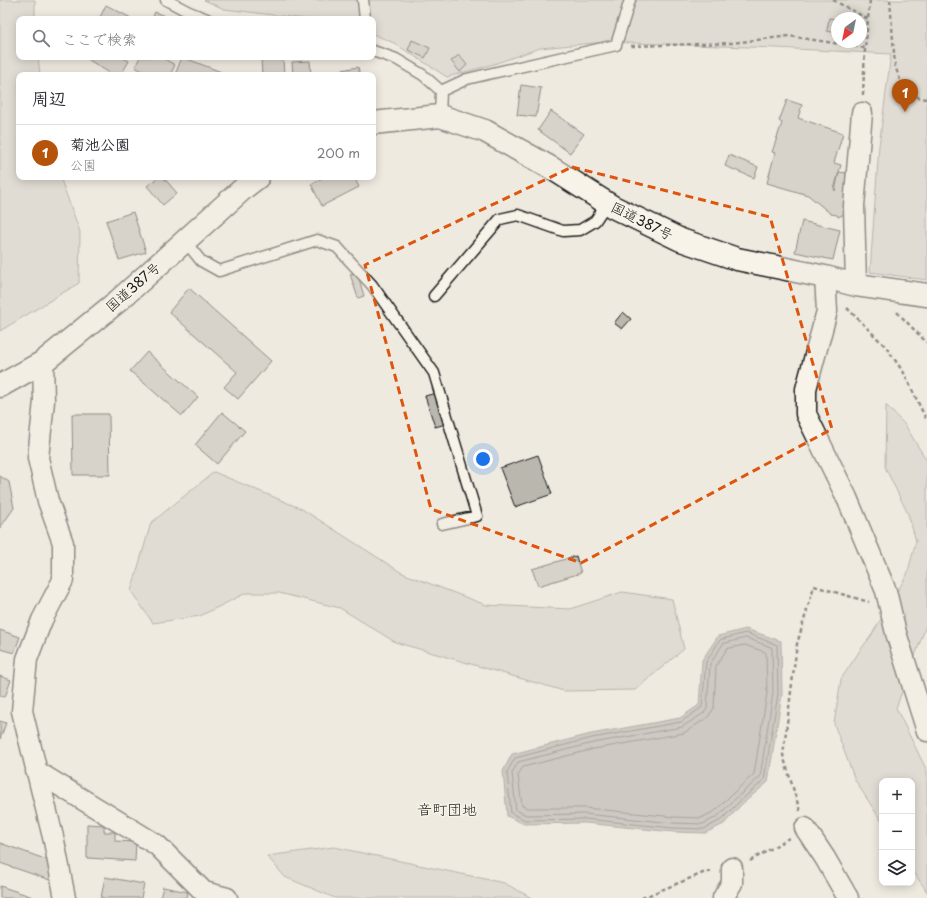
<!DOCTYPE html>
<html lang="ja">
<meta charset="utf-8">
<style>
:root{--surface:#fff;--page:#f7f7f7;--text:#2b2b33;--muted:#7c7c81;--line:#e1e1e2;--accent:#b45309}
body{margin:0;font-family:"Playpen Sans","Klee One",sans-serif;background:var(--page);color:var(--text)}
.controls{position:absolute;right:12px;bottom:12px;display:grid;overflow:hidden;border-radius:8px;box-shadow:0 2px 10px #0003}
.controls button{width:36px;height:36px;display:grid;place-items:center;padding:0;border:0;border-bottom:1px solid var(--line);background:var(--surface);color:var(--text);font:20px sans-serif}
.compass{position:absolute;left:831px;top:12px;width:36px;height:36px;border-radius:50%;background:var(--surface);box-shadow:0 2px 10px #0003;rotate:213deg}
.you{position:absolute;left:483px;top:459px;width:14px;height:14px;margin:-10px;border:3px solid #fff;border-radius:50%;background:#1a73e8;box-shadow:0 0 0 6px #1a73e833}
.badge{display:grid;place-items:center;width:26px;height:26px;border-radius:50%;background:var(--accent);color:#fff;font-size:13px;font-weight:700}
.pin{position:absolute;translate:-50% -33px;filter:drop-shadow(0 1px 2px #0008)}
.pin::after{content:'';position:absolute;top:21px;width:14px;height:12px;background:inherit;clip-path:polygon(0 0,100% 0,50% 100%)}
.list{margin:0;padding:0;list-style:none}
h2{display:flex;justify-content:space-between;align-items:center;height:52px;margin:0;padding:0 16px;font-size:17px}
h2 small{font-size:13px;font-weight:400;color:var(--muted)}
.list li{display:grid;grid-template-columns:26px 1fr auto;gap:12px;align-items:center;box-sizing:border-box;height:56px;padding:0 16px;border-top:1px solid var(--line)}
.list b{display:block;font-size:15px;white-space:nowrap}
.list p{margin:0;font-size:13px;white-space:nowrap;color:var(--muted)}
.list em{font-size:13px;font-style:normal;color:var(--muted)}
.icon{flex:none;width:22px;height:22px;fill:none;stroke:currentColor;stroke-width:2;stroke-linecap:round;stroke-linejoin:round}
.map{position:relative;flex:none;width:927px;height:898px;overflow:hidden}
.search{position:absolute;background:var(--surface);box-shadow:0 2px 10px #0003;left:16px;top:16px;width:360px;height:44px;display:flex;align-items:center;gap:10px;box-sizing:border-box;padding:0 14px;border-radius:8px;color:var(--muted);font-size:15px}
.panel{position:absolute;background:var(--surface);box-shadow:0 2px 10px #0003;left:16px;top:72px;width:360px;height:108px;border-radius:8px}
.map>svg:first-child{display:block}
.green{fill:#cfccc3;stroke:#767470;fill-rule:evenodd}
.water{fill:#a6a39d;stroke:#6f6d69}
.lines{fill:none;stroke-linecap:round;stroke-linejoin:round}
.shore{stroke:#535250;stroke-width:1}
.building{fill:#bab7af;stroke:#1c1c1c}
.service-casing{stroke:#1c1c1c;stroke-width:13}
.minor-casing{stroke:#1c1c1c;stroke-width:23}
.trunk-casing{stroke:#1c1c1c;stroke-width:25}
.path{stroke:#1c1c1c;stroke-width:2.5;stroke-dasharray:4 3;stroke-linecap:butt}
.service{stroke:#f7f3e8;stroke-width:10}
.minor{stroke:#f7f3e8;stroke-width:20}
.trunk{stroke:#f7f3e8;stroke-width:22}
.marked{fill:none;stroke:#de560d;stroke-width:3;stroke-dasharray:8 5;stroke-linejoin:round}
.labels{text-anchor:middle;stroke-width:3;stroke-linejoin:round;paint-order:stroke}
.street-label{font-size:14px;fill:#1c1c1c;stroke:#f7f3e8}
.neighbourhood-label{font-size:15px;fill:#1c1c1c;stroke:#f7f3e8}
</style>
<div class="map">
<svg width="927" height="898" viewBox="0 0 927 898">
<rect width="100%" height="100%" fill="#eeeae0"/>
<filter id="ink" filterUnits="userSpaceOnUse"><feTurbulence type="fractalNoise" baseFrequency=".025" numOctaves="2"/><feDisplacementMap in="SourceGraphic" scale="8" xChannelSelector="R" yChannelSelector="G"/><feConvolveMatrix kernelMatrix="1 2 1 2 8 2 1 2 1" color-interpolation-filters="sRGB"/></filter>
<g filter="url(#ink)">
<!-- green -->
<path class="green" d="M0,0H35V19H19V57H38L40,75H19V177H60L80,232L79,283L0,331Z
M204,0H927V280L870,272L879,146L891,54L777,48L605,42L540,48L494,64L447,77L394,43L373,34V19H306L224,9ZM837,18H861V42H837Z
M886,405L905,425L927,461V623L896,708L927,771V892L912,869V781H882V822L855,780L834,724L841,679L861,649L871,636L907,575L916,541L908,514L885,467Z
M214,472L302,509L402,573L486,605L570,609L622,592L672,599L684,649L635,690L564,691L395,642L340,608L279,593H246L200,616L153,623L131,591L151,523Z
M334,847L504,883L532,898H335L285,877L267,856Z"/>
<!-- water -->
<path class="water" d="M746,629L781,641L782,694L768,782L741,805L724,824L705,833L673,832L585,823L524,824L507,816L503,771L512,754L591,734L680,718L699,705L702,660L718,636Z"/>
<g class="lines">
<!-- shore -->
<path class="shore" d="M746,633L777,645L778,694L764,780L738,803L721,820L704,829L673,828L585,819L525,820L511,813L507,772L515,758L592,738L681,722L702,707L706,662L720,640Z
M746,638L771,647L772,649L773,693L760,777L735,799L718,816L703,824L673,823L585,814L526,815L516,810L512,773L518,762L593,743L682,727L704,713L707,709L710,664L723,644Z
M745,645L765,652L766,653L767,693L754,774L731,795L715,811L701,818L674,817L585,808H528L522,806L518,775L523,767L594,749L684,733L708,717L714,708L716,666L727,649Z"/>
</g>
<!-- building -->
<path class="building" d="M106,5L133,19H99Z
M155,12L169,18V19H152Z
M829,18L837,19V33L827,31Z
M412,40L430,48L425,58L408,50Z
M459,55L467,65L460,72L451,61Z
M84,57H122L129,61L121,75H113Z
M140,57H161L175,65L170,75H150L135,67Z
M182,57L224,73L223,75H175Z
M261,59H283L284,75H262Z
M310,61L311,75H293L292,62Z
M358,67L360,75H337L336,71Z
M332,71V75H324L323,73Z
M521,85L541,88L536,117L517,115Z
M787,100L802,105L798,118L843,133L834,163L841,165L834,189L835,191L839,172L846,173L845,209L847,213L838,217L837,215L831,214L808,195L767,183L775,153L772,152L782,123L779,121Z
M551,111L584,134L570,153L538,130Z
M729,155L758,167L754,178L725,166Z
M158,177H163L177,193L163,205L147,186Z
M324,177H354L359,187L322,206L311,184Z
M133,212L146,252L119,260L106,221Z
M802,221L840,230L833,260L795,252Z
M357,272L364,296L358,298L350,274Z
M189,288L271,361L238,399L224,387L237,372L169,312Z
M623,312L631,319L622,329L614,323Z
M147,352L198,397L182,416L130,371Z
M436,393L446,424L435,427L425,396Z
M222,412L245,431L217,464L195,445Z
M72,414H109L110,475H73Z
M538,455L552,494L515,507L500,468Z
M0,476L9,482L14,508L0,528Z
M576,556L581,573L538,586L532,569Z
M0,630L20,637L14,653L0,649Z
M0,676L11,680L5,697L0,696Z
M0,721L6,723L0,739Z
M87,824L104,825V832H115V841L136,842L135,861L87,858Z
M0,843L56,863L50,880L0,863Z
M105,877L144,884L141,898H101Z
M0,886L36,898H0Z
M163,887L188,892L187,898H160Z"/>
<g class="lines">
<!-- service casing -->
<g class="service-casing">
<path id="service" d="M166,0L189,12L207,19
M363,0L365,19
M373,51L396,59L423,75L441,91L440,116
M441,91L467,79L488,74L616,45L630,0
M185,241L201,261L219,271L317,240L337,247L372,285L434,373L477,516L442,524
M434,296L500,219L518,215L563,231L580,230L595,221L607,203"/>
</g>
<!-- minor casing -->
<g class="minor-casing">
<path id="minor" d="M825,277L827,311L806,389V414L847,498L886,591L896,633L927,731
M856,285L854,206L862,113
M43,362L44,401L38,458L48,501L63,543V580L42,620L27,659L22,711L54,841L65,898
M36,771L157,845L204,892L227,898
M805,828L825,858L848,898
M723,898L732,883V868"/>
</g>
<!-- trunk casing -->
<g class="trunk-casing">
<path id="trunk" d="M373,123L440,116L485,131L553,169L613,207L681,240L737,259L825,277L856,285L927,295
M0,386L43,362L118,301L245,187L258,177"/>
</g>
<!-- path -->
<path class="path" d="M833,0L868,19
M890,0L895,66L902,85L919,98L927,99
M631,46L732,43L789,36L865,48
M863,95L865,48L870,0
M847,308L886,347L904,373L927,421
M897,312L927,343
M800,811L783,755L797,644L814,586L869,602
M750,861L789,838
M642,898L703,873L713,871"/>
<!-- service -->
<use href="#service" class="service"/>
<!-- minor -->
<use href="#minor" class="minor"/>
<!-- trunk -->
<use href="#trunk" class="trunk"/>
</g>
</g>
<!-- marked area -->
<path d="M0 0H927V898H0ZM572,167L770,217L832,429L581,563L431,509L365,265Z" fill="#eeeae0" fill-opacity=".55" fill-rule="evenodd"/>
<path class="marked" d="M572,167L770,217L832,429L581,563L431,509L365,265Z"/>
<g class="labels">
<!-- street labels -->
<g class="street-label">
<text transform="translate(642 221) rotate(27)" y="5">国道387号</text>
<text transform="translate(133 287) rotate(-41)" y="5">国道387号</text>
</g>
<!-- neighbourhood labels -->
<g class="neighbourhood-label">
<text x="447" y="815">音町団地</text>
</g>
</g>
</svg>
<div class="controls">
<button>+</button>
<button>−</button>
<button><svg class="icon" aria-label="layers" viewBox="0 0 24 24"><path d="M12 4l9 5-9 5-9-5zM3 14l9 5 9-5"/></svg></button>
</div>
<svg class="compass" viewBox="-18 -18 36 36"><path d="M0-13l5 13h-10z" fill="#e53935"/><path d="M0 13l5-13h-10z" fill="#7c7c81"/></svg>
<div class="you"></div>
<div class="pin badge" style="left:905px;top:112px">1</div>
<div class="search"><svg class="icon" aria-label="search" viewBox="0 0 24 24"><circle cx="10" cy="10" r="6"/><path d="M15 15l6 6"/></svg>ここで検索</div>
<section class="panel">
<h2>周辺<small></small></h2>
<ul class="list">
<li><span class="badge">1</span><div><b>菊池公園</b><p>公園</p></div><em>200 m</em></li>
</ul>
</section>
</div>
